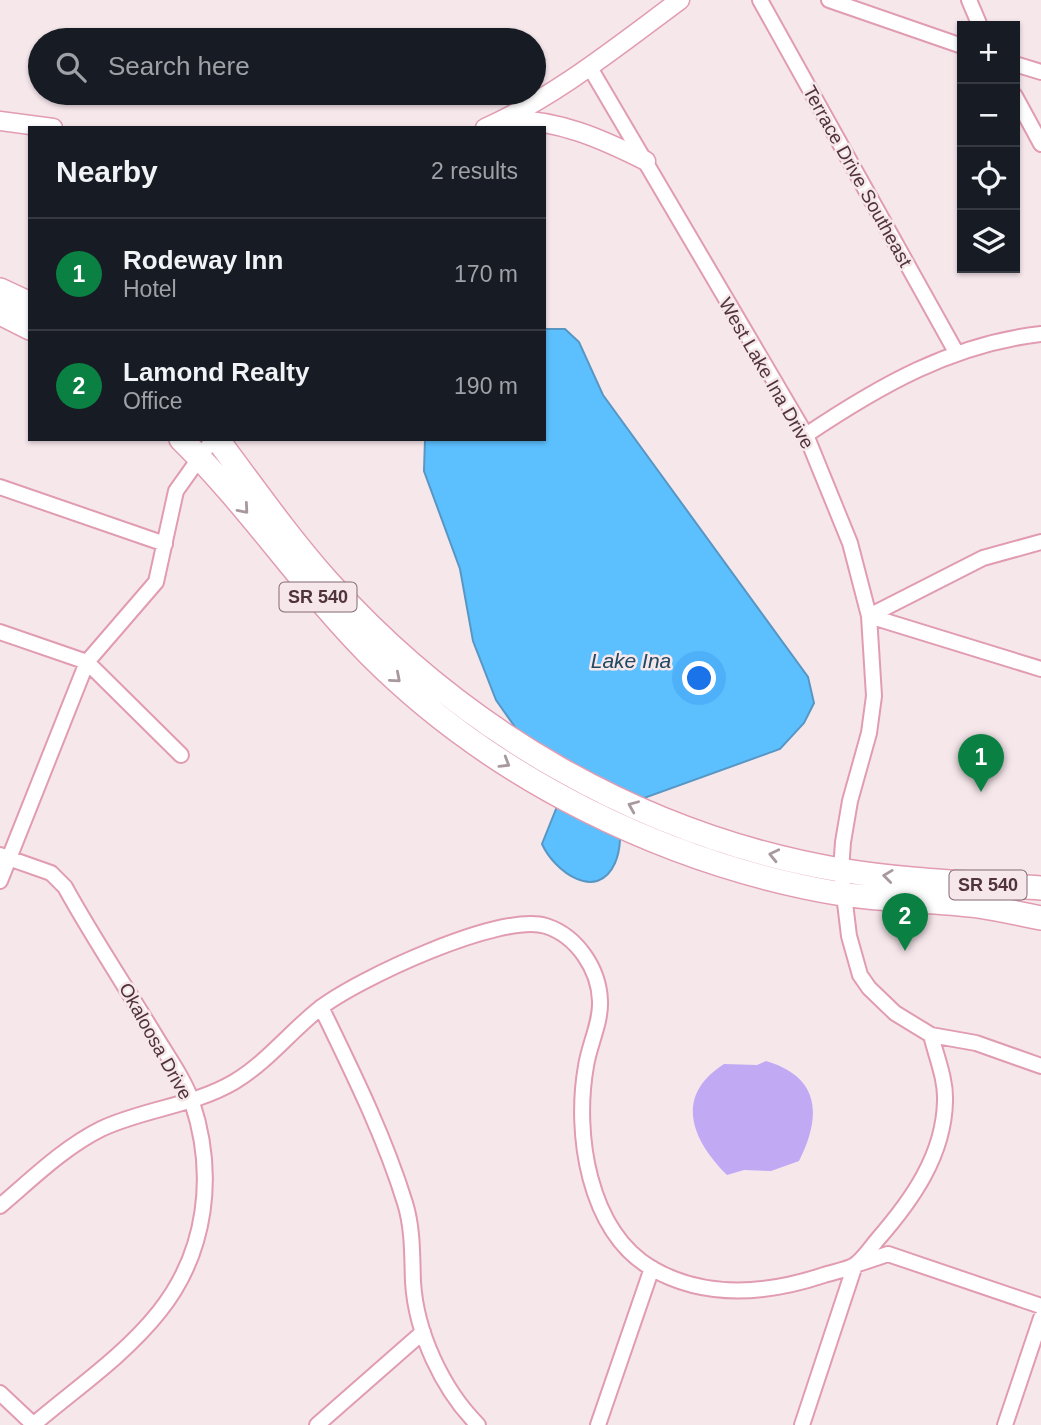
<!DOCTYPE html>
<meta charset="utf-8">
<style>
:root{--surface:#171b24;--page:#242831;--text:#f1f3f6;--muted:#9ea1a6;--line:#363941;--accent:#0b8043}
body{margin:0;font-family:Arial,sans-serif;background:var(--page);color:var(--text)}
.controls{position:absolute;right:21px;top:21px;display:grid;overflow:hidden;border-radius:0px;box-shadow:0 2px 5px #0004}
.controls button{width:63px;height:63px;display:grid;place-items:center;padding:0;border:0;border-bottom:2px solid var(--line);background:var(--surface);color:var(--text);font:35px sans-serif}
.you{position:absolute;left:700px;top:679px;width:24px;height:24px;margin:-18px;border:5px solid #fff;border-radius:50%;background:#1a73e8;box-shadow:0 0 0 10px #1a73e833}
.badge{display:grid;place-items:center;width:46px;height:46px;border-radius:50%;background:var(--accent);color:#fff;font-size:23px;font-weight:700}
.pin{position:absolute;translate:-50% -58px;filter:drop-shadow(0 2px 4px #0008)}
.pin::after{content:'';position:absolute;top:37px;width:24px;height:21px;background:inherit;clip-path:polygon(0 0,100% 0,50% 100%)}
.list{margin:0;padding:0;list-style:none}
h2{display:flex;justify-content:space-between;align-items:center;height:91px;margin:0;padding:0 28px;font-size:30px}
h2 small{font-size:23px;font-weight:400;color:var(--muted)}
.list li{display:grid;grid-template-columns:46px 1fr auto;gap:21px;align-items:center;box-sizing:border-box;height:112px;padding:0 28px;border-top:2px solid var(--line)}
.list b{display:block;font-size:26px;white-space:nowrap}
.list p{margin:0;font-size:23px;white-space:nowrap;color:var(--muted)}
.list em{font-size:23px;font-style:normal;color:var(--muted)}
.icon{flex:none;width:38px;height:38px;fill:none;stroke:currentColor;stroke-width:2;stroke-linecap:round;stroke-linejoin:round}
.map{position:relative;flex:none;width:1041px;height:1425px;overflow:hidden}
.search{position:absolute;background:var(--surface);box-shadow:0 2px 5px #0004;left:28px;top:28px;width:518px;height:77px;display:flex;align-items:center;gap:18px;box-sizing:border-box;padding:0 24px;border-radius:38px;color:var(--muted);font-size:26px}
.panel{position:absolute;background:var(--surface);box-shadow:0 2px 5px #0004;left:28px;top:126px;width:518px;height:315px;border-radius:0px}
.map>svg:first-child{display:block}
.green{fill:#c2a9f4}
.water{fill:#5cc0fe;stroke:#5896c4;stroke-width:2}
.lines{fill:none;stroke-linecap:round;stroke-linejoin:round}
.minor-casing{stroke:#e19cb2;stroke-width:18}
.tertiary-casing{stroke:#e19cb2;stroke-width:21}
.primary-casing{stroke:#e19cb2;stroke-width:26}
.minor{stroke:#fff;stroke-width:14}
.tertiary{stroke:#fff;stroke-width:18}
.primary{stroke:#fff;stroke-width:23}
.oneway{stroke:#a8999e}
.labels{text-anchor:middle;stroke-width:5;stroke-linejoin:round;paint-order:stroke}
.shield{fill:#f6e7eb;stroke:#826970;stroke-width:2}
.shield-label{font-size:18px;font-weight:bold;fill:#50333c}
.street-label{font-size:19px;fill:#50333c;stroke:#f6e7eb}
.water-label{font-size:21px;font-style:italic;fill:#204963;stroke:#f6e7eb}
</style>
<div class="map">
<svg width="1041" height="1425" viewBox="0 0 1041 1425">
<rect width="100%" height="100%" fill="#f6e7eb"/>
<!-- green -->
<path class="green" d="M766,1061C820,1077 822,1115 799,1161L771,1171L744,1170L727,1175C691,1139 674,1096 724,1064L757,1065Z"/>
<!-- water -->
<path class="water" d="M544,329H565L579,342L603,395L808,677L814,703L804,723L780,749L630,803L619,815C620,831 622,847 615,863C597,903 554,871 542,844L562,794L496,700L473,641L460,569L424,471L425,439H544Z"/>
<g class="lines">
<!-- minor casing -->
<g class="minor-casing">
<path id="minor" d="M760,0L956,352
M829,0L962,46
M969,0L980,26
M1015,64L1041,72
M1015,96L1041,144
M806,435C879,386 952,344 1041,334
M0,487L165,544
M869,616L983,558L1041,542
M869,616L1041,669
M0,632L87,662L181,755
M0,855L51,873L65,887C93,938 126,987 156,1037C168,1057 184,1079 192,1102C216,1174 207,1252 159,1312C124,1356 75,1389 33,1425
M0,881L87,662L156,582L176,491L213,439
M321,1007C352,1071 384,1135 405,1203C413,1229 412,1255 413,1282C416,1332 442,1389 478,1425
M931,1035L976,1043L1041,1066
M0,1206C32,1179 63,1148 101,1129C143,1109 193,1106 234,1082C266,1063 290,1032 319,1009C357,979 501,912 546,926C577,936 599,969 600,1001C601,1023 589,1045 586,1066C574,1133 588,1230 651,1268C706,1300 767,1294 824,1275C833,1272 845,1270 853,1266C862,1261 871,1247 878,1239C912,1200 944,1155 945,1101C946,1079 936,1056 931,1035L895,1013L869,988L860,975L849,936L841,870L843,842L850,801L869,733L874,696L869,616L850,543L806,435L589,66
M0,1393L34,1425
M317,1425L423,1332
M598,1425L652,1268
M802,1425L855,1265L888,1254L1041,1306
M1005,1425L1041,1318"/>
</g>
<!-- tertiary casing -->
<g class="tertiary-casing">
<path id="tertiary" d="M506,119C561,121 598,137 646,161
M0,121L53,128
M485,128C555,97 619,45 680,0"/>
</g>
<!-- primary casing -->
<g class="primary-casing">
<path id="primary" d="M0,290L30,304
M0,313L30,328
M181,439C249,506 302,586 369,654C493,779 668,865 842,894C887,901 933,900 979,906C1000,909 1020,914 1041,918
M217,439C253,487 288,537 328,582C462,731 642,836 840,870C906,881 974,883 1041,888"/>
</g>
<!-- minor -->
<use href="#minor" class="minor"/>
<!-- tertiary -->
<use href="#tertiary" class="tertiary"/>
<!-- primary -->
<use href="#primary" class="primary"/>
</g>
<!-- one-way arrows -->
<defs><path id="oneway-chevron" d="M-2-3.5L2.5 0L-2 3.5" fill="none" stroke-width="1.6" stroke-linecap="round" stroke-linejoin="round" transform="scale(1.75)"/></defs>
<g class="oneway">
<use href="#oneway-chevron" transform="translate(244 509) rotate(49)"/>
<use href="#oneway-chevron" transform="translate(396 678) rotate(41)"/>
<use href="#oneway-chevron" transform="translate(505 763) rotate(31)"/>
<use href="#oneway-chevron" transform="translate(633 806) rotate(-157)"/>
<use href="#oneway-chevron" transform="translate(774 855) rotate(-167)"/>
<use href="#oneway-chevron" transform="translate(888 876) rotate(-173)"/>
</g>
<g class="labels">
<!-- shield labels -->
<g class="shield">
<rect x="279.5" y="582.5" width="77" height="29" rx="5"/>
<rect x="949.5" y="870.5" width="77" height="29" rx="5"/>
</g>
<g class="shield-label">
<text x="318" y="603">SR 540</text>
<text x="988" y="891">SR 540</text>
</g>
<!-- street labels -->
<g class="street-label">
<text transform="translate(858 176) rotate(61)" y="7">Terrace Drive Southeast</text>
<text transform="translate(767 373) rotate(60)" y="7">West Lake Ina Drive</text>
<text transform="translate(156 1041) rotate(61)" y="7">Okaloosa Drive</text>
</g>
<!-- water labels -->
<g class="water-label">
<text x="631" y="668">Lake Ina</text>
</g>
</g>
</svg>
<div class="controls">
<button>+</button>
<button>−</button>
<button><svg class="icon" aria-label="locate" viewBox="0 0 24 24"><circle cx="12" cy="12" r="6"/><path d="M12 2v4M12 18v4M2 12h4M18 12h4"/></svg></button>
<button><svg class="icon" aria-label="layers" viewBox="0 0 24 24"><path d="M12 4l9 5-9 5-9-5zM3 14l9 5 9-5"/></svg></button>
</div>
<div class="you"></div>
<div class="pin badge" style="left:981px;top:792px">1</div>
<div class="pin badge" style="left:905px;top:951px">2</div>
<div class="search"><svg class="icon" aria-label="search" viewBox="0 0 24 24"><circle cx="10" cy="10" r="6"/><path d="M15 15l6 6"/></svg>Search here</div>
<section class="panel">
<h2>Nearby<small>2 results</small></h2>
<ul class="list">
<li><span class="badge">1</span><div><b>Rodeway Inn</b><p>Hotel</p></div><em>170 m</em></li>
<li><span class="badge">2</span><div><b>Lamond Realty</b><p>Office</p></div><em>190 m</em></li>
</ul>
</section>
</div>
